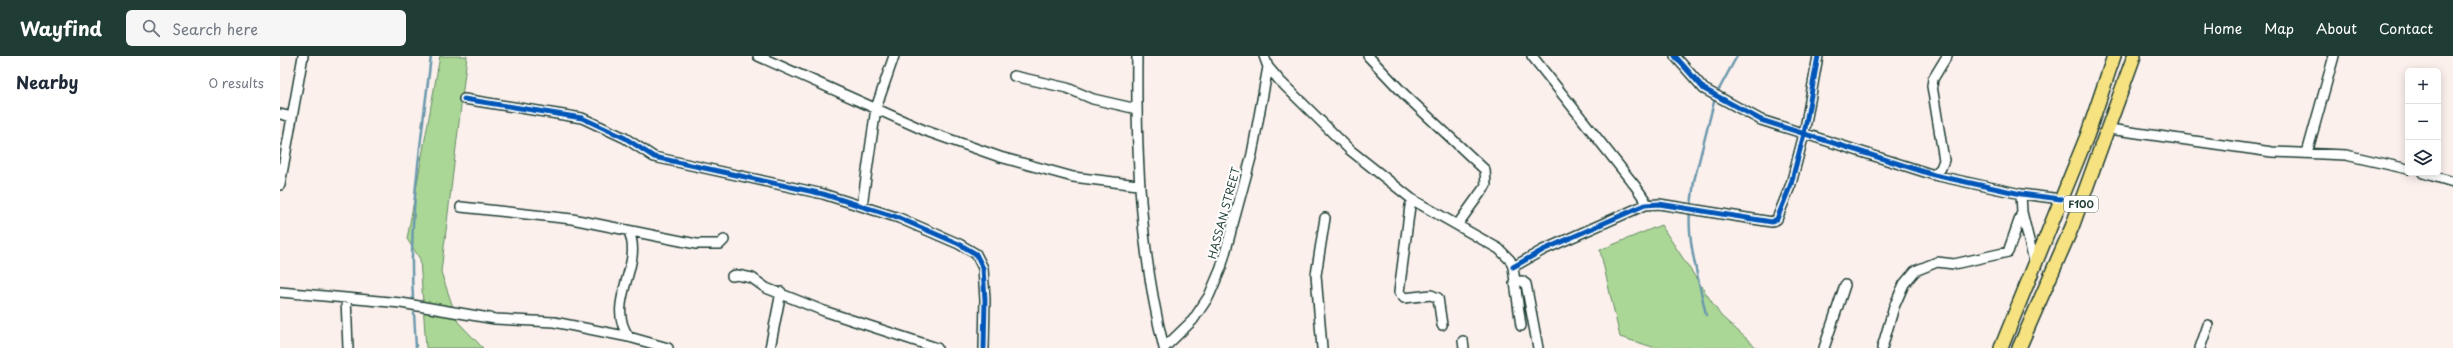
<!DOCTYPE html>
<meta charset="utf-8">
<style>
:root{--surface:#fff;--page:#f6f6f7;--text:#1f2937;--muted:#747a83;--line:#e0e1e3;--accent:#1f3d34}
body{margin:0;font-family:"Playpen Sans",sans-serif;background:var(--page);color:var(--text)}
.controls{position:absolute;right:12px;top:12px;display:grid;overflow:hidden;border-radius:6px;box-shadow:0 2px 10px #0003}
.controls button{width:36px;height:36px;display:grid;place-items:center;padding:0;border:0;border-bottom:1px solid var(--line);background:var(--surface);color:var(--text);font:20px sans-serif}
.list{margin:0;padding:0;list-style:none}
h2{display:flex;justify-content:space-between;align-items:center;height:52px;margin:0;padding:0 16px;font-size:17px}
h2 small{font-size:13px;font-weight:400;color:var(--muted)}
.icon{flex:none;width:22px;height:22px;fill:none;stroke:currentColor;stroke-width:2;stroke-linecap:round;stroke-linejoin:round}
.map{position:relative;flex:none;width:2173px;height:292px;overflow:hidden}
header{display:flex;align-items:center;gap:24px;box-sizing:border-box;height:56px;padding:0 20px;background:var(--accent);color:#fff}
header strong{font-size:19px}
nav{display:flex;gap:22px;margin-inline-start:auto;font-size:14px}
.search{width:280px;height:36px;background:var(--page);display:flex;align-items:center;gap:10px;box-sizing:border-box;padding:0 14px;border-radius:6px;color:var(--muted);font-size:15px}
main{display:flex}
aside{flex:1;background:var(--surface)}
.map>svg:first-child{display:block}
.green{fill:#abd796;stroke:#658a65}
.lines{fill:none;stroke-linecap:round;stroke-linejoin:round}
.stream{stroke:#6c99ad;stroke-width:2.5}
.minor-casing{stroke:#1f3d34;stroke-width:12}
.highway-casing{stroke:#1f3d34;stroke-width:16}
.minor{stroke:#fff;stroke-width:9}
.highway{stroke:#f6e281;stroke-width:13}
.cycleway-casing{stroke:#fff;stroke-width:8}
.cycleway{stroke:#0057b8;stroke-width:5}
.labels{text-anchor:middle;stroke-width:4;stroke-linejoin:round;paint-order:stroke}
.shield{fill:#fff;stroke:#627771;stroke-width:1}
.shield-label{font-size:10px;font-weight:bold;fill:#1f3d34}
.street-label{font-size:11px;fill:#1f3d34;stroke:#fff}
</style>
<header>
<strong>Wayfind</strong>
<div class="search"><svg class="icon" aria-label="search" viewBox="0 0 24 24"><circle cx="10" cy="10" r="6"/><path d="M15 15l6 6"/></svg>Search here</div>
<nav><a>Home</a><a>Map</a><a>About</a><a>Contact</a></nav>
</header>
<main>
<aside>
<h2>Nearby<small>0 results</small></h2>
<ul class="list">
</ul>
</aside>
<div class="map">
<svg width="2173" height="292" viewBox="0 0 2173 292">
<rect width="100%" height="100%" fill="#fbf0ec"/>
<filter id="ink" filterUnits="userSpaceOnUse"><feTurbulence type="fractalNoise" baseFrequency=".025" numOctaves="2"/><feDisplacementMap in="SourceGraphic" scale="8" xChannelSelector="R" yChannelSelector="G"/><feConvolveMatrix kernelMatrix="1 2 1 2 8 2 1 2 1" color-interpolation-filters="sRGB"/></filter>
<g filter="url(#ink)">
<!-- green -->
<path class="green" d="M160,0H187L161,216L178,266L203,292H146L140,203L127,183Z
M1381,169L1441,260L1477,292H1376L1340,281L1320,194Z"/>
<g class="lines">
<!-- stream -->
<path class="stream" d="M1437,37L1457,0
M1411,150L1414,125L1435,42
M1410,155C1407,186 1420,228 1426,259
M133,242C128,161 142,80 151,0
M134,257L136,292"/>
<!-- minor casing -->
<g class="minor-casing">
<path id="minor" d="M478,0L646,75L720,101L793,121L858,129
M857,0C856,98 860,196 884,292
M984,0L988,11L1000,25L1070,94L1133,144L1219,193L1230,204L1233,211L1241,270
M1088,0L1124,38L1205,114L1206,129L1178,168
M1252,0L1356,131L1365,144V149
M1395,0L1424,33L1481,64L1654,119L1741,138L1781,143
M734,20L787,32L813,43L857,53
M184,43L302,62L345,82L374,101L543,138L619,162L679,188L696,198L703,212L705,244L704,292
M0,58L12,61
M1829,73L1992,96L2066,99L2128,113
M2027,97L2054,0
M2143,117L2173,126
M1654,119L1661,112L1664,104L1652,30L1653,23L1667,0
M0,129L23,0
M1741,138L1742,156L1755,209
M1133,144L1130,150L1119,236L1124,242L1151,239L1158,242L1162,269
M582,150L596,52L614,0
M181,151L292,163L416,188H440L444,184
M349,176C364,210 324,247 349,281
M1233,211L1263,194L1365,149L1379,148L1492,166L1497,163L1511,128L1524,78L1538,0
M452,220L457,219L472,222L486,232L544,255L657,292
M1234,226L1242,225L1246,228L1258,292
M0,236L121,247L215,263L274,266L349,281L388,292
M66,242L68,292
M1183,285L1184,292
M490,292L501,236
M884,292L913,264L929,240L941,212L972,98L988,11
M1042,292L1036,219L1045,162
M1544,292L1565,229
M1602,292L1614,251L1624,228L1635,215L1657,206L1674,208L1728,196L1742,156
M1920,292L1928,269"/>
</g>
<!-- highway casing -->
<g class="highway-casing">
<path id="highway" d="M1721,292L1807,80L1834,0
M1739,292L1792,171L1854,0"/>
</g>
<!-- minor -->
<use href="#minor" class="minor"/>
<!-- highway -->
<use href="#highway" class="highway"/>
<!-- cycleway casing -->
<g class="cycleway-casing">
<path id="cycleway" d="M1395,0L1424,33L1481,64L1654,119L1741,138L1781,143
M184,43L302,62L345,82L374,101L543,138L619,162L679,188L696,198L703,212L705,244L704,292
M1233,211L1263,194L1365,149L1379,148L1492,166L1497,163L1511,128L1524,78L1538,0"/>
</g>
<!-- cycleway -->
<use href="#cycleway" class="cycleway"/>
</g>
</g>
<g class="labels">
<!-- shield labels -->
<rect class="shield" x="1784" y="140" width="34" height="16" rx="3"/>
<g class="shield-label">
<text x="1801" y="152">F100</text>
</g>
<!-- street labels -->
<g class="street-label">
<text transform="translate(944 157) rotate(-75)" y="4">HASSAN STREET</text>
</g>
</g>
</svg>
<div class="controls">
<button>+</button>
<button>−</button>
<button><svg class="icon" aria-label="layers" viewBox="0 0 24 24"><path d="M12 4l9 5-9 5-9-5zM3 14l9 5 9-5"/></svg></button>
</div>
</div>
</main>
